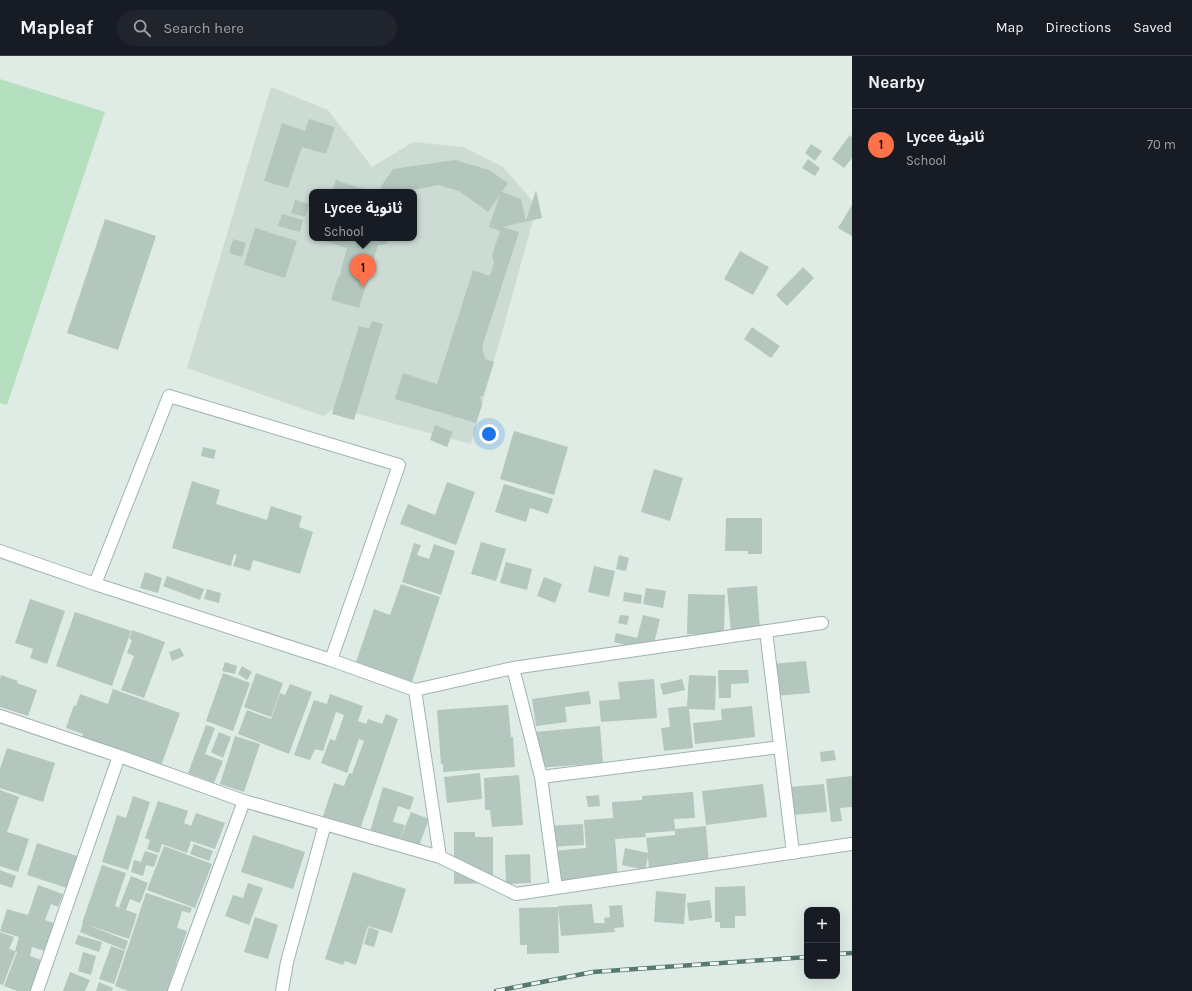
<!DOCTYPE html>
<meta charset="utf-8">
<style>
:root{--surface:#171b24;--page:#20242c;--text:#f1f3f6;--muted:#9ea1a6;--line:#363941;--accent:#ff7249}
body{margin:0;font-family:Karla,"Noto Sans Arabic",sans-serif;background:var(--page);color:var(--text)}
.controls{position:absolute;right:12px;bottom:12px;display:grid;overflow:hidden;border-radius:8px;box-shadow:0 4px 16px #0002}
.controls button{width:36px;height:36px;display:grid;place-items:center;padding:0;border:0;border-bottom:1px solid var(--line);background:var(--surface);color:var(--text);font:20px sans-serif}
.you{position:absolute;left:489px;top:378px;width:14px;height:14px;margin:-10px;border:3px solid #fff;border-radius:50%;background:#1a73e8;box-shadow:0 0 0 6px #1a73e833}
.badge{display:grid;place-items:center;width:26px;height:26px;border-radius:50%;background:var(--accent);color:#111;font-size:13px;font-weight:700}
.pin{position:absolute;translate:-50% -33px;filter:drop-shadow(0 1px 2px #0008)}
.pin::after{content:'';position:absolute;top:21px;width:14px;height:12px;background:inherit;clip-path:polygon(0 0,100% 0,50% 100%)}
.popup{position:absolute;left:309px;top:133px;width:108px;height:52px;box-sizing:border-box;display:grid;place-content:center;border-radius:8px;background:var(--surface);filter:drop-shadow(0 1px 3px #0005);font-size:13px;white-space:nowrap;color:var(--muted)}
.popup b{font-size:15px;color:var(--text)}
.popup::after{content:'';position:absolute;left:50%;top:100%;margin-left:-8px;border:8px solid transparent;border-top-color:var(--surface)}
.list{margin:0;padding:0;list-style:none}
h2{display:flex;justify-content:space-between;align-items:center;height:52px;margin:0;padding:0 16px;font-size:17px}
h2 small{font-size:13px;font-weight:400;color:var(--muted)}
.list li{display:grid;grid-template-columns:26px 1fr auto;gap:12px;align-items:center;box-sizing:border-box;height:72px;padding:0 16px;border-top:1px solid var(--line)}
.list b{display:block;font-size:15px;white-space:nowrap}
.list p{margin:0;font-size:13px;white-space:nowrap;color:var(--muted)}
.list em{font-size:13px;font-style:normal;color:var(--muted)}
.icon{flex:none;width:22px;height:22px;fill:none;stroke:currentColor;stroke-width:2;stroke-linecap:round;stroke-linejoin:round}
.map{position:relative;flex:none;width:852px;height:935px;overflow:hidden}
header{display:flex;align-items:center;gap:24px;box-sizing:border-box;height:56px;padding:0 20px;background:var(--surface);border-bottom:1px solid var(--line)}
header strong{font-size:19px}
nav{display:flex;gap:22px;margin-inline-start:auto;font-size:14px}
.search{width:280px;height:36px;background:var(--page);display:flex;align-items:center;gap:10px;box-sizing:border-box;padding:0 14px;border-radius:22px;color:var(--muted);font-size:15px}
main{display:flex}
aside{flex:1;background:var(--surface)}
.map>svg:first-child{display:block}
.built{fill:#ccdcd4;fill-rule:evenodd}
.green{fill:#b4e0bf}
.building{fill:#b3c7be}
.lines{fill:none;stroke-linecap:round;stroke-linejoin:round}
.street-casing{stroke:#a0b4ac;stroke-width:14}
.street{stroke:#fff;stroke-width:12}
.rail-casing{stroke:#577970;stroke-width:4.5}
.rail{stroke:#eff8f3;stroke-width:3;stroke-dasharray:9;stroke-linecap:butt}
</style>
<header>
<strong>Mapleaf</strong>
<div class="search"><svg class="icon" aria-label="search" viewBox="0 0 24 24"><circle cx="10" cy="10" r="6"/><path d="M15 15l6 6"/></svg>Search here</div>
<nav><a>Map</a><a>Directions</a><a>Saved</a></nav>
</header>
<main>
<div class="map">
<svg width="852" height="935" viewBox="0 0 852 935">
<rect width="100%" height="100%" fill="#deece5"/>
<!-- built -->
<path class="built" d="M271,31L328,54L372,111L413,86L463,91L503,111L537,150L471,388L335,352L323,360L187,312ZM312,136H414V182H312Z"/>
<!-- green -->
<path class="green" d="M0,23L105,56L7,349L0,347Z"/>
<!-- building -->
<path class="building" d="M309,63L335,71L326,98L302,91L288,132L264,125L282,67L305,75Z
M850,79L852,81V102L844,112L832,103Z
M811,88L822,95L815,105L805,97Z
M808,103L820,112L815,120L802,112Z
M455,104L489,114L508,127L502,136L521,143L526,165L536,134L542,162L503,171L519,176L482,291L485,303L494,306L483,340L480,341L482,349L476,367L395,343L403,317L437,328L473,214L490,220L494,207L492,199L500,175L489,171L500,139L488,156L459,135L439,129L402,136H380L382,129L393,113Z
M336,123L341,126L373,136H332Z
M295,144L309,148L305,161L291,157Z
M852,149V180L838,172Z
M282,158L303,164L300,176L278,170Z
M105,163L156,180L118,294L67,277Z
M255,172L297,185L285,222L244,209Z
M315,182H391L386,188L378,189L359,252L331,244L337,224L341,218V214L347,192Z
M233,183L246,187L242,201L229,197Z
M740,195L769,211L753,239L724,223Z
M803,211L814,222L787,250L776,239Z
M372,265L383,268L354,364L332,358L359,270L369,273Z
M752,271L780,290L771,302L744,283Z
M435,369L453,376L447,391L430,384Z
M514,375L568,391L554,439L500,423Z
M203,391L216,394L214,403L201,400Z
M654,413L683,422L670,465L641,456Z
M192,425L220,434L216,448L267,464L271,450L302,460L299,471L313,476L300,518L253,504L250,515L233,510L237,499L234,498L231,510L172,492Z
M447,426L475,436L456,489L400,468L408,448L435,459Z
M504,428L553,443L548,458L530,452L526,466L495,456Z
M726,462H762V498H748V495H725Z
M481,486L506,493L496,525L471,518Z
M414,487L421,489L417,499L429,503L434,488L455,495L441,539L402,526Z
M619,499L629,502L626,515L616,513Z
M506,506L532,513L527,534L500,527Z
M594,510L615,515L609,541L588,536Z
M145,516L162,522L158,537L140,532Z
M167,520L204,533L200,544L163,530Z
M544,521L562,528L555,547L537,540Z
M401,528L440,541L412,626L356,606L374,553L390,559Z
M757,530L760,575L731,577L727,532Z
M646,532L666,535L663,552L643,548Z
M207,533L221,537L219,547L204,543Z
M624,536L642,539L641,548L623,545Z
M688,538L725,539L724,579L687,578Z
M30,543L65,555L47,608L30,602L33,593L15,587Z
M75,556L131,575L112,630L56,610Z
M620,559L629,560L627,569L618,567Z
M643,559L660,563L652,596L614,586L616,577L637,582Z
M132,574L165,586L144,642L121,634L134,600L127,597L132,584L129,583Z
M180,592L184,600L172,605L169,596Z
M806,605L810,637L775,640L772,608Z
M225,606L237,610L235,618L222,615Z
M242,610L252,616L247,624L238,618Z
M718,614H748L749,627L731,628V642H719Z
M223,617L250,627L233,675L206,665Z
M256,617L283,627L271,661L244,651Z
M1,619L18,625L17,627L37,634L28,660L0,651V623Z
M689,619L716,620L715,654L689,653L693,692L664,695L661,672L670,671L668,652L687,650Z
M654,623L657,662L601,666L599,645L620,643L618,626Z
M682,623L685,634L663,639L660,628Z
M290,628L312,636L289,698L238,678L247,654L271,663L280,637L285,639Z
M113,633L180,657L161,710L82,682L83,678L66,672L74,649L76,650L80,638L108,648Z
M589,635L591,648L565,651L567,666L536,670L532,643Z
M330,638L363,650L358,665L366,668L368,663L382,668L386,658L398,663L358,779L321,766L334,727L344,730L349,717L352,718L364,685L359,683L347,717L321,707L330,683L335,685L344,659L336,656L323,695L315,693L310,704L294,699L314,644L327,648Z
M508,649L511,681H513L515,711L443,716V708H441L437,654Z
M752,650L755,681L695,688L693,667L722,664L721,653Z
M206,669L215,672L205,698L223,705L214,727L188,717Z
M600,670L603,707L537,712L535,676Z
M219,676L231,681L223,702L211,696Z
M235,680L260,688L244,736L220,728Z
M7,692L55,707L43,746L0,732V713Z
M834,694L836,704L821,706L820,696Z
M480,717L482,743L447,747L444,721Z
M519,719L523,769L492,771L490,754H485L484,722Z
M852,720V751L840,752L842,765L831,766L826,723Z
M763,728L767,761L706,769L702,735Z
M824,728L827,756L793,759L790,731Z
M383,731L414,741L410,754L398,750L393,766L405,769L399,786L411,756L429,763L416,798L369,779Z
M0,734L19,741L7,776L29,783L18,816L0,810Z
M693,736L695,762L674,763L675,773L706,770L709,808L649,813L648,801L645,814L622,809L625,792L648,797L646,782L675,779V775L645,777L646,781L615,783L618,822L555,826L553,795L586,792L584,764L613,762L612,746L642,744V740Z
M599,739L600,750L588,751L586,740Z
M133,740L150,746L128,814L102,806L117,759L126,762Z
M158,745L188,755L184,767L191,770L196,757L225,767L215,793L191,785L187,797L162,788L159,797L147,793L150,784L145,782Z
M583,768L584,789L549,791L547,770Z
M454,776H475V781H493V827L454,828Z
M253,779L305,796L293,833L241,816Z
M37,787L77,800L67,832L27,819Z
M194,788L213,795L209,805L190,798Z
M164,790L212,808L195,852L147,834Z
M145,795L158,799L154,811L146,809L143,820L131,816L134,804L141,806Z
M530,798L531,827L506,828L505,799Z
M102,809L126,817L115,850L123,853L119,851L131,820L148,827L140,847L130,843L126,854L137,858L129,883L88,869L128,885L125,894L80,876L83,867H82Z
M0,814L16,820L12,832L0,828Z
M353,816L406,833L392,877L368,870L356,909L345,905L343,909L325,903Z
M248,827L263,832L249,869L225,860L233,839L243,842Z
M38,829L63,838L58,851L51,848L45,864L56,868L48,896L32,891L30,900L44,905L32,935H17L4,930L17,896L16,895L3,929L0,928V876L14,881L9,893L15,895L19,881L0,875L7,853L28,859Z
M745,830L746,860H735V872H720V866H715V831Z
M656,835L686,838L684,868L654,866Z
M146,837L192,852L190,857L182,855L177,872L187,875L167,935H128L115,930Z
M710,844L712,862L689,865L687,847Z
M592,848L594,867H605L604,862L610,861L609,850L622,849L624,871L614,872L615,876L561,880L558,850Z
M558,851L559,897L527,898V889H520L519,852Z
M255,861L278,869L268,903L244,896Z
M369,871L379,875L374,891L364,888Z
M78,879L102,886L99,896L75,888Z
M111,890L125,895L114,928L99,923Z
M83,896L96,900L91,919L78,915Z
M70,916L90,924L85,935H63Z
M99,926L113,932L112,935H96Z"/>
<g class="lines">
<!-- street casing -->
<g class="street-casing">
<path id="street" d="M0,495L95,528L331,604L415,634L513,612L822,567
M95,528L169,340L399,409L331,604
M766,575L793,797
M513,612L541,721L556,832
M415,634L440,801
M0,660L119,700L244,745L440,801L516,838L851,788
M541,721L780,691
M37,935L119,700
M174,935L244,745
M282,935L287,906L325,768"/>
</g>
<!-- street -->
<use href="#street" class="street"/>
<!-- rail casing -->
<g class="rail-casing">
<path id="rail" d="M837,898L852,897
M496,935L593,916L807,901"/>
</g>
<!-- rail -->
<use href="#rail" class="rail"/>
</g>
</svg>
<div class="controls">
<button>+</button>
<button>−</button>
</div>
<div class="you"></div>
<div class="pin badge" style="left:363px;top:231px">1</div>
<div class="popup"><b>Lycee ثانوية</b>School</div>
</div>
<aside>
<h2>Nearby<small></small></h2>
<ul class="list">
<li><span class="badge">1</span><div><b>Lycee ثانوية</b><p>School</p></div><em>70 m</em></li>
</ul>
</aside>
</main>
